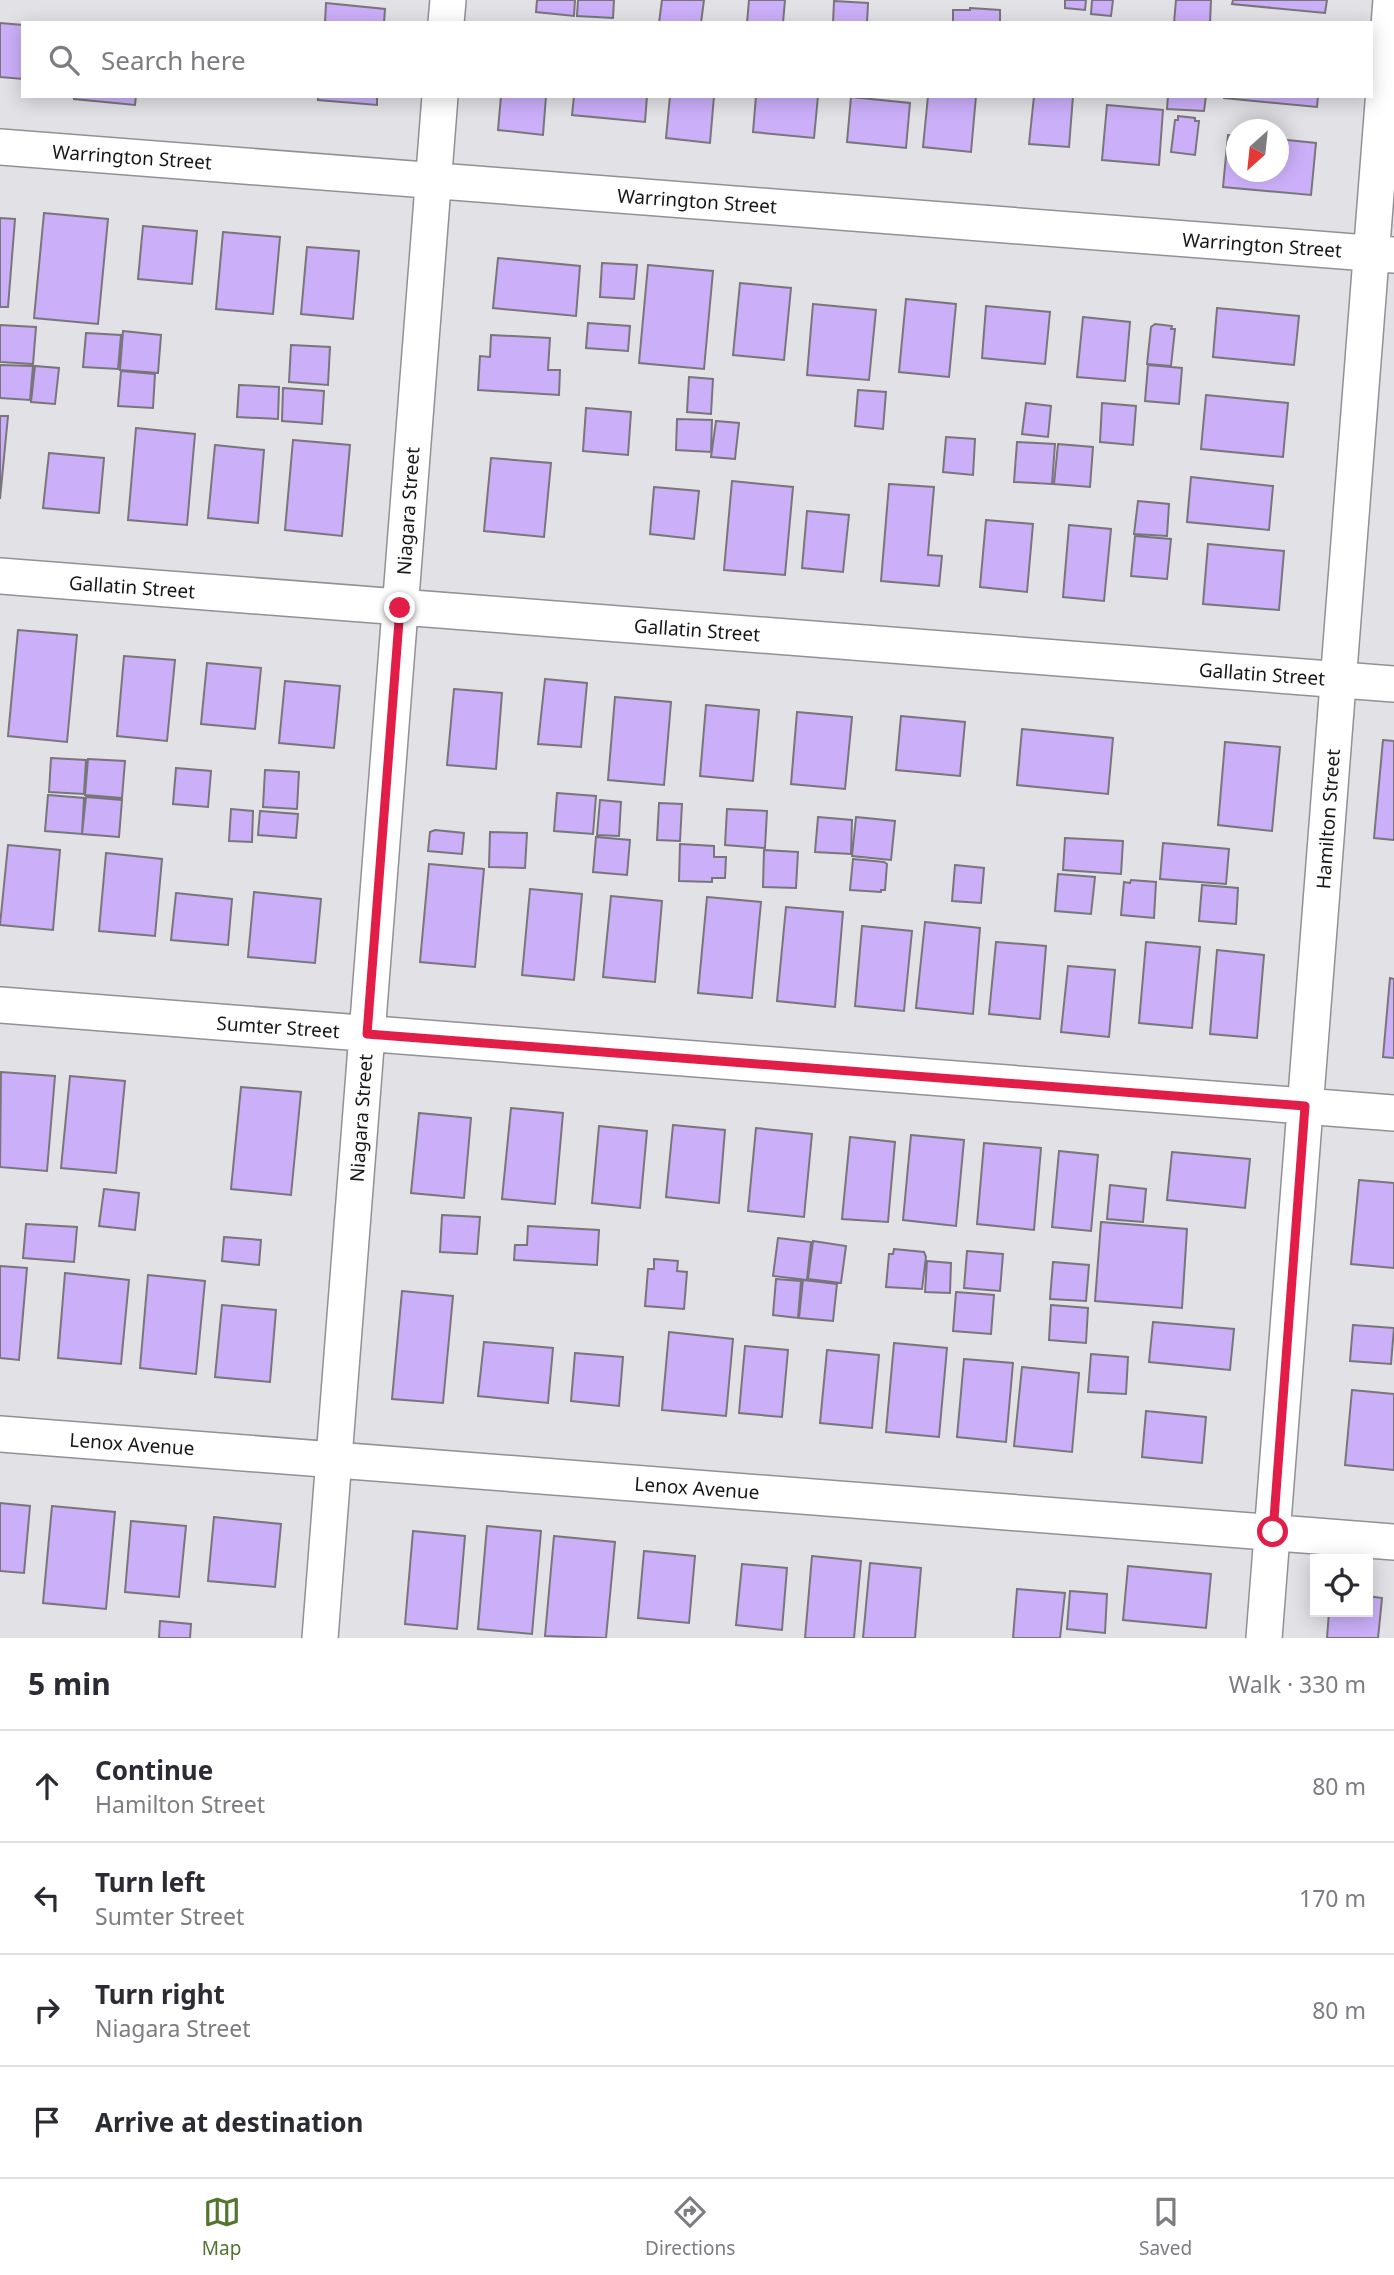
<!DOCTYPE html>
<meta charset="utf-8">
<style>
:root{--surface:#fff;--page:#f2f2f3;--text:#2b2b33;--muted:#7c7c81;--line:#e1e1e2;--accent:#52742c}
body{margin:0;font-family:"Noto Sans",sans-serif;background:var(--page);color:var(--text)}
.controls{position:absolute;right:21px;bottom:21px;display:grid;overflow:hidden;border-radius:0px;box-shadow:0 4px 18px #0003}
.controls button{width:63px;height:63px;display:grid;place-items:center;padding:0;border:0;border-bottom:2px solid var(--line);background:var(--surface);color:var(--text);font:35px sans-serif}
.compass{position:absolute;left:1226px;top:119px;width:63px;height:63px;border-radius:50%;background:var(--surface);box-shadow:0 4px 18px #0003;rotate:207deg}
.stop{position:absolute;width:21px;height:21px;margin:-16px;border:5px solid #e11d48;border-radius:50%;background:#fff}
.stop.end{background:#e11d48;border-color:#fff;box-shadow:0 2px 7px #0008}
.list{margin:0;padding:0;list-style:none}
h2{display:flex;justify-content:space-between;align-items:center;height:91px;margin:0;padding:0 28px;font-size:30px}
h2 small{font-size:23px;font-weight:400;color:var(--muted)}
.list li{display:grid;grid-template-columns:46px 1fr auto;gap:21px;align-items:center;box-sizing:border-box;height:112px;padding:0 28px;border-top:2px solid var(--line)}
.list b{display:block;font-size:26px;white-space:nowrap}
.list p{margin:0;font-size:23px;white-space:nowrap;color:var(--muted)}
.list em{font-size:23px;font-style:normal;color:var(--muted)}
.icon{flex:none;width:38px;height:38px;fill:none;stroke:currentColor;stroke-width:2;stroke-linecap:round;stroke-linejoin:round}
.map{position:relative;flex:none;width:1394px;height:1638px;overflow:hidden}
.search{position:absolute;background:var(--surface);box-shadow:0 4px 18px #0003;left:21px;right:21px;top:21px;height:77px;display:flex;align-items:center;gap:18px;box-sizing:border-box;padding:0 24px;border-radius:0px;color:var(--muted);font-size:26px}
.sheet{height:539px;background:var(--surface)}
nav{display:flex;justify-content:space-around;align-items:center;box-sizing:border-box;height:98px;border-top:2px solid var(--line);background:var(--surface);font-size:19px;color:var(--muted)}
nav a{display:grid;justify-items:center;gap:4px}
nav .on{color:var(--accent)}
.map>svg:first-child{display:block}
.building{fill:#cbaff9;stroke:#78767b;stroke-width:2}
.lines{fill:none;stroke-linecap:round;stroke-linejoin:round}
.street-casing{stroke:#929095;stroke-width:38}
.street{stroke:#fff;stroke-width:35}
.route{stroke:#e11d48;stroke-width:9}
.labels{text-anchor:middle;stroke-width:5;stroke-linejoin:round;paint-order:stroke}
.street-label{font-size:19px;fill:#171718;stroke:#fff}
</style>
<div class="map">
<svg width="1394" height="1638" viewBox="0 0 1394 1638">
<rect width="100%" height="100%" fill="#e2e1e6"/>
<!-- building -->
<path class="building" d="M537,0H575L574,16L536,12Z
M578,0H614L613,18L577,16Z
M662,0H704L701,23H659Z
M749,0H785L783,23H747Z
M1065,0H1086L1085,10L1065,8Z
M1092,0H1113L1111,16L1091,14Z
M1176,0H1211L1210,23H1174Z
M1233,0H1327L1325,13L1232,4Z
M834,1L868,3L867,23H833Z
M326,3L385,9L384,23H325Z
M970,8L1000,10V23H953V10H970Z
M0,23L23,25V79L0,77Z
M74,96H136L135,105L74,99Z
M318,96H377V105L318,100Z
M501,96H546L543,135L498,130Z
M574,96H647L645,122L572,115Z
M670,96H714L710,143L666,138Z
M756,96H818L814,138L753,132Z
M928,96H976L971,152L923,147Z
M1034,96H1073L1069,147L1029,144Z
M1168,96H1206L1204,111L1167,109Z
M1224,96H1318L1317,107L1224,98Z
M851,97L910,103L906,148L847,142Z
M1107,105L1163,110L1159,165L1102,160Z
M1178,116L1195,118V121H1199L1195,155L1171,152L1175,120H1178Z
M1228,135L1236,136V172H1278V139L1316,143L1311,195L1223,187Z
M44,213L108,219L98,324L34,318Z
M0,218L15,219L8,307H0Z
M143,226L197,231L192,284L138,279Z
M223,232L280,237L273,314L216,309Z
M307,247L359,251L353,319L301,314Z
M498,258L580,266L576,316L493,308Z
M602,263L637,265L634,299L600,297Z
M648,265L713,271L704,369L639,363Z
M740,283L791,288L784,360L733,355Z
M906,299L956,304L949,377L899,372Z
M813,304L876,310L869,380L807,375Z
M986,306L1050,312L1045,364L982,358Z
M1217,308L1299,316L1294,365L1213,357Z
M1083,317L1130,322L1125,381L1077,377Z
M588,323L630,326L628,351L586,348Z
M1155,324L1172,326L1171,329H1175L1171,366L1147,364L1151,327Z
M0,325L36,327L33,364L0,362Z
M123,331L161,335L158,373L120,370Z
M86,333L121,335L118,369L83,367Z
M491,335L550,338L548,370H560L559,395L478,390L480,356L490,357Z
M291,345L330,347L328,385L289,382Z
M0,365L33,366L30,400L0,398Z
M1148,365L1182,368L1179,404L1145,401Z
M35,366L59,368L55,404L31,402Z
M121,371L155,374L153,408L118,406Z
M689,377L713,379L711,414L687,412Z
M239,385L279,387L278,419L237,417Z
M283,388L324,391L322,424L282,421Z
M858,390L886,392L883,429L855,426Z
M1206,395L1288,403L1283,457L1201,449Z
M1026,403L1051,406L1048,437L1022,434Z
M1102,403L1136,406L1133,445L1100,442Z
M586,408L631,412L628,455L583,451Z
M0,416H8L0,499Z
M677,419L712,420L711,452L676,450Z
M716,421L739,423L735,459L711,457Z
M136,428L195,434L187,525L128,520Z
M946,437L975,439L973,475L943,472Z
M293,440L350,445L342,536L285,530Z
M1017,442L1055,444L1052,484L1014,482Z
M1058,444L1093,447L1090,487L1054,484Z
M215,445L264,450L258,523L208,518Z
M49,453L104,458L99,513L43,508Z
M491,458L551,463L544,537L484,531Z
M1191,477L1273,486L1269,530L1187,522Z
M732,481L793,487L785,575L724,570Z
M889,484L934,487L928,555L942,556L939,586L881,581Z
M654,487L699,491L694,539L650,534Z
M1138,501L1169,504L1167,536L1134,534Z
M807,511L849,515L843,572L802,568Z
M986,520L1033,524L1027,592L980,587Z
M1069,525L1111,529L1104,601L1063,597Z
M1135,536L1171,539L1167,579L1131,576Z
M1208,544L1284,551L1279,610L1203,604Z
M18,630L77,635L67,742L8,736Z
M124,656L175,660L167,741L117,736Z
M207,663L261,668L255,729L201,724Z
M545,679L587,683L581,747L538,744Z
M285,681L340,686L334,748L279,743Z
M454,689L502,693L496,769L447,765Z
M615,697L671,702L664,785L608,780Z
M706,705L759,710L753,781L700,776Z
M797,712L852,717L845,789L791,784Z
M901,716L965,722L960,776L896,770Z
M1022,729L1113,738L1108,794L1017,785Z
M1383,740L1394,741V840L1374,838Z
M1225,742L1280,747L1272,831L1218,825Z
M51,758L86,760L84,794L49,792Z
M88,759L125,761L122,798L85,795Z
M176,768L211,771L208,807L173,804Z
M265,770L299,772L297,809L263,807Z
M557,793L596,796L593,834L554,831Z
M48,795L84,798L82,834L45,831Z
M86,797L122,800L119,837L82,834Z
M600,800L621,802L619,836L597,835Z
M659,803L682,804L680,841L657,840Z
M231,809L253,811L252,842L229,841Z
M727,809L767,811L765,848L725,845Z
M260,811L298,814L296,838L258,835Z
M818,817L852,820L851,854L815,852Z
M856,817L895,821L891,860L852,856Z
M435,830L464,833L462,854L428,851L430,832Z
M490,832L527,833L525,868L489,867Z
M596,837L630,840L627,875L593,872Z
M1065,838L1123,841L1121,874L1063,870Z
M1163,843L1229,849L1226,884L1160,879Z
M680,844L714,846V857H726L725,878H712V882L679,881Z
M8,845L60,850L53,930L0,925Z
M764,850L798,852L796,888L763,887Z
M106,853L162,859L155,936L99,931Z
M853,859L884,862L887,864L885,890H881V892L850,890Z
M429,864L484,869L475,967L420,962Z
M955,865L984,868L981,903L952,901Z
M1058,874L1095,877L1091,914L1055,911Z
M1131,880L1156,882L1154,918L1121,915L1124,882L1130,883Z
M1202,885L1238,888L1236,924L1199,921Z
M530,889L582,894L574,980L522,975Z
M254,892L321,899L315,963L248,957Z
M176,893L232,899L228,945L171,940Z
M611,896L662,901L655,982L603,977Z
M707,897L761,902L752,998L698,993Z
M786,907L843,912L835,1007L777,1001Z
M925,922L980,928L973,1014L916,1008Z
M862,926L912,931L904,1011L855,1006Z
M996,942L1046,946L1040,1019L989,1014Z
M1146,942L1200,947L1192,1028L1139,1023Z
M1217,950L1264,955L1257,1038L1210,1034Z
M1068,966L1115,970L1109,1037L1061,1032Z
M1390,978L1394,979V1058L1383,1057Z
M1,1072L55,1076L47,1171L0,1167Z
M70,1076L125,1081L116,1173L61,1168Z
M241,1087L301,1092L291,1195L231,1189Z
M511,1108L563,1113L555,1204L502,1199Z
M419,1113L471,1118L464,1198L411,1193Z
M673,1125L725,1130L719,1203L666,1197Z
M599,1126L647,1131L640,1208L592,1203Z
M756,1128L812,1134L804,1217L748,1211Z
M911,1135L964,1140L956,1226L903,1220Z
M850,1137L895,1142L888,1222L842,1219Z
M984,1143L1041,1148L1034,1230L977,1224Z
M1059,1151L1098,1155L1091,1231L1052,1227Z
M1172,1152L1250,1159L1245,1208L1167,1200Z
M1359,1180L1394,1183V1268L1351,1264Z
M1110,1185L1146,1189L1143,1222L1107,1219Z
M104,1189L139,1193L135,1230L99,1226Z
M442,1215L480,1217L477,1254L440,1252Z
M1101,1222L1187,1229L1182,1308L1095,1301Z
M26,1224L77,1227L74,1262L23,1258Z
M528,1226L599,1230L597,1265L514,1260L515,1245H527Z
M224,1237L261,1240L259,1265L222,1261Z
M778,1238L811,1242L807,1280L773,1276Z
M813,1241L846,1246L841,1283L808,1279Z
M894,1249L924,1252L926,1257L922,1289L886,1287L889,1254H893Z
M967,1251L1003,1254L1000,1291L964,1288Z
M654,1259L678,1261L677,1271L687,1272L684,1309L645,1306L648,1269H654Z
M927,1261L951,1263L950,1293L925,1292Z
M1053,1262L1089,1265L1086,1301L1050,1299Z
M0,1266L27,1268L19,1360L0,1358Z
M65,1273L129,1280L121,1364L58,1358Z
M148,1275L205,1281L196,1374L140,1368Z
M776,1279L801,1281L798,1318L773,1315Z
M803,1280L837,1284L833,1321L799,1318Z
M402,1291L453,1296L443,1403L392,1399Z
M956,1292L994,1295L991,1334L953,1331Z
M222,1305L276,1310L270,1382L215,1377Z
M1051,1305L1088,1308L1086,1343L1049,1340Z
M1153,1322L1234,1329L1230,1370L1149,1362Z
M1353,1325L1394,1328L1391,1364L1350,1361Z
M669,1332L733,1339L726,1416L662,1410Z
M484,1342L553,1348L548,1403L478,1396Z
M894,1343L947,1348L939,1437L886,1432Z
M745,1346L788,1350L782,1417L739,1413Z
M827,1350L879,1355L872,1428L820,1423Z
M575,1353L623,1357L619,1406L571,1401Z
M1091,1354L1128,1357L1126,1394L1088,1392Z
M964,1359L1013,1363L1006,1442L957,1437Z
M1022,1367L1079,1373L1072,1452L1014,1446Z
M1352,1390L1394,1394V1470L1345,1465Z
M1146,1411L1206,1417L1202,1463L1142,1457Z
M0,1503L30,1506L24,1573L0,1571Z
M52,1506L115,1512L106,1609L43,1603Z
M214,1517L281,1524L275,1587L208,1581Z
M131,1521L186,1526L179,1597L125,1592Z
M487,1526L541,1531L532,1634L478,1629Z
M413,1531L465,1536L457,1629L405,1624Z
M554,1536L615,1542L606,1638L545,1636Z
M644,1551L695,1556L689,1623L638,1618Z
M812,1556L861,1561L854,1638H805Z
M870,1563L921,1568L915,1638H863Z
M742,1564L787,1568L782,1630L736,1625Z
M1128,1566L1211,1574L1206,1628L1123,1620Z
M1017,1589L1065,1593L1060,1638H1013Z
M1070,1591L1107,1594L1105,1633L1067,1629Z
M1368,1596L1382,1598L1378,1638H1327L1329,1612H1368Z
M160,1621L191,1624L190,1638H159Z"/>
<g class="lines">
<!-- street casing -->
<g class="street-casing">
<path id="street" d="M446,23L448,0
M0,147L1394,255
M0,576L1394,684
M0,1005L1394,1113
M0,1434L1394,1542
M320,1638L440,96
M1264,1638L1391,0"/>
</g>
<!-- street -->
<use href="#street" class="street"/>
</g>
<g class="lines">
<!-- route -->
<path class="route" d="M400,608L367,1034L1305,1106L1273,1532"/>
</g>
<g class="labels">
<!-- street labels -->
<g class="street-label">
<text transform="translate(132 157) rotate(4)" y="7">Warrington Street</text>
<text transform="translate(697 201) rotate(4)" y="7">Warrington Street</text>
<text transform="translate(1262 245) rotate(4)" y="7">Warrington Street</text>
<text transform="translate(408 511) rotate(-86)" y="7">Niagara Street</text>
<text transform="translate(132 587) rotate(4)" y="7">Gallatin Street</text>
<text transform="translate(697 630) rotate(4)" y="7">Gallatin Street</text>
<text transform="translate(1262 674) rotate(4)" y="7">Gallatin Street</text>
<text transform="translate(1328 819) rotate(-86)" y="7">Hamilton Street</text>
<text transform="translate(278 1027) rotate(4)" y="7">Sumter Street</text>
<text transform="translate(361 1118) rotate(-86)" y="7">Niagara Street</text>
<text transform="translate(132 1444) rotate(4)" y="7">Lenox Avenue</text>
<text transform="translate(697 1488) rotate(4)" y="7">Lenox Avenue</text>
</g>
</g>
</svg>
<div class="controls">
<button><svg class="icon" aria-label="locate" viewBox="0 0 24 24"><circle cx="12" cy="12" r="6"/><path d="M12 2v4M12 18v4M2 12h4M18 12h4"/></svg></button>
</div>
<svg class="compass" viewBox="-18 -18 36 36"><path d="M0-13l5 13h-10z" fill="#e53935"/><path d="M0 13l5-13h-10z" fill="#7c7c81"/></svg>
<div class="stop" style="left:1273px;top:1532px"></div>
<div class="stop end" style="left:400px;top:608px"></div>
<div class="search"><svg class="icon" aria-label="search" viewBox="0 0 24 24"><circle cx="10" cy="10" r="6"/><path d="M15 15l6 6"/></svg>Search here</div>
</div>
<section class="sheet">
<h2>5 min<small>Walk · 330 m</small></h2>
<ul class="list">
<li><svg class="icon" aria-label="ahead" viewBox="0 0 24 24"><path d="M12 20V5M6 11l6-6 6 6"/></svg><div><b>Continue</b><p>Hamilton Street</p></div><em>80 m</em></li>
<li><svg class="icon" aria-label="left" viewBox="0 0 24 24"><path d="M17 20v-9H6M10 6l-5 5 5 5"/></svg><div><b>Turn left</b><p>Sumter Street</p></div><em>170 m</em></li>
<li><svg class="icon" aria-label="right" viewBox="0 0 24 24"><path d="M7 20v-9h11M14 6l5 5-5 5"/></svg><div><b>Turn right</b><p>Niagara Street</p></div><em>80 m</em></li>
<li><svg class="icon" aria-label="arrive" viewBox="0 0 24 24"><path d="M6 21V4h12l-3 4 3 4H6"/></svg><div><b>Arrive at destination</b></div></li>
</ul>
</section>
<nav>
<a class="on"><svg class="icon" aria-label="map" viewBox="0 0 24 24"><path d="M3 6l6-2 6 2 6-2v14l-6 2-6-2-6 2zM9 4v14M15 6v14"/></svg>Map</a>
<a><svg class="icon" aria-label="directions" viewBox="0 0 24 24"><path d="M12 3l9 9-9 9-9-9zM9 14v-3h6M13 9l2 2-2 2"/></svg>Directions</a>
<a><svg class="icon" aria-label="saved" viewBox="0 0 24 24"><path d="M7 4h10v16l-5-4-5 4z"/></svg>Saved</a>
</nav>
